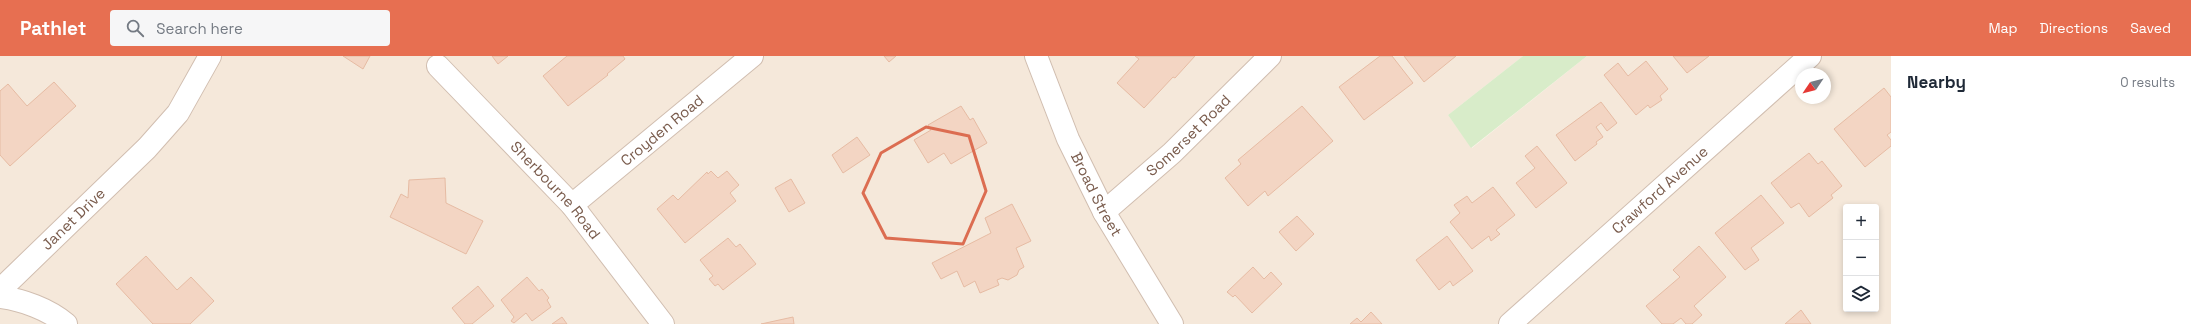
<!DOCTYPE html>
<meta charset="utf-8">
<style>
:root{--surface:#fff;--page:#f6f6f7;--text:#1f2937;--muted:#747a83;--line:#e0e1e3;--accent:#e76f51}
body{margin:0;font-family:"Space Grotesk",sans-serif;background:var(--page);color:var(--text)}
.controls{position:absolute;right:12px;bottom:12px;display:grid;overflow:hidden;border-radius:4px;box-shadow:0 2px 6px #0003}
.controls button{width:36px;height:36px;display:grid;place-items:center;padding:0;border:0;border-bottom:1px solid var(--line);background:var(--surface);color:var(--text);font:20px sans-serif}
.compass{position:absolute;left:1795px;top:12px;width:36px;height:36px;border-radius:50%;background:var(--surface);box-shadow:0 2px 6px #0003;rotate:235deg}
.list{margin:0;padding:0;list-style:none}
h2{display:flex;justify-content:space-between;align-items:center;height:52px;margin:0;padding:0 16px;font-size:17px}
h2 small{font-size:13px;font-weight:400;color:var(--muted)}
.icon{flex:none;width:22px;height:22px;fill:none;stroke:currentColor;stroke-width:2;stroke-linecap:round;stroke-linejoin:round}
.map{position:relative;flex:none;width:1891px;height:268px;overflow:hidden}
header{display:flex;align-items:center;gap:24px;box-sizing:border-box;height:56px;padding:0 20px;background:var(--accent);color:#fff}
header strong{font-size:19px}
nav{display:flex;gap:22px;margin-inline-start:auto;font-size:14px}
.search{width:280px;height:36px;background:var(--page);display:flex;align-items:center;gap:10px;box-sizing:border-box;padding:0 14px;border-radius:4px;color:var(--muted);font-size:15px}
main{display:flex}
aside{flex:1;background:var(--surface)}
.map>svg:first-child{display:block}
.residential{fill:#f5e8da;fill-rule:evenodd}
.green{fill:#d8ecc9}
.building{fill:#f3d5c3;stroke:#e6bba3}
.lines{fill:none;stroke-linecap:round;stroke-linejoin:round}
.street-casing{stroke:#d1beb0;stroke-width:24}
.street{stroke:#fff;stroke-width:22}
.marked{fill:none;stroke:#dc6d51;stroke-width:3;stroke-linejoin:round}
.labels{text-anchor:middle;stroke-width:3;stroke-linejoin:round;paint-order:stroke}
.street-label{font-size:15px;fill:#7a5c4d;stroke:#fffaf3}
</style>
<header>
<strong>Pathlet</strong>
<div class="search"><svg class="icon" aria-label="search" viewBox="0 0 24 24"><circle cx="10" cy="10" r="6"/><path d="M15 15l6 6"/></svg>Search here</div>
<nav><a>Map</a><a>Directions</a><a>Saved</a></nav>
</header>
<main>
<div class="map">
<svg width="1891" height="268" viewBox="0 0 1891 268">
<rect width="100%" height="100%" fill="#fdf6ec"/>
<!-- residential -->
<path class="residential" d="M0,0H1523L1448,59L1472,92L1587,0H1891V268H0ZM1801,18H1825V42H1801ZM1846,151H1876V253H1846Z"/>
<!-- green -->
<path class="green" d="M1523,0H1587L1471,92L1448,59Z"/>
<!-- building -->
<path class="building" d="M343,0H370L363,13Z
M492,0H508L498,8Z
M567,0H623L625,3L607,18L608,19L568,50L543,20Z
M884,0H896L889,6Z
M1135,0H1195L1175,22L1173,21L1144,52L1117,27L1139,3Z
M1380,0H1392L1413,27L1364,64L1339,31Z
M1404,0H1456L1424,26Z
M1673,0H1709L1687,17Z
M1646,5L1668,33L1660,40L1662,44L1650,52L1648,49L1636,59L1604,19L1618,7L1628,20Z
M54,26L76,50L10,110L0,99V35L8,28L27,50Z
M1884,32L1891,41V76L1887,79L1891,84V90L1865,111L1834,73Z
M1601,46L1617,67L1607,75L1601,67L1596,71L1603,81L1596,86L1597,88L1575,105L1556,79Z
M961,50L970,64L973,62L987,87L951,108L944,97L928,107L914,84L931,74L928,69Z
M1302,50L1333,85L1268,140L1265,135L1248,150L1225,122L1241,108L1238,104Z
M857,81L870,99L843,117L832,99Z
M1537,90L1567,127L1536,152L1516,127L1535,112L1525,100Z
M1809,97L1818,108L1822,105L1842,130L1831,139L1833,142L1809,161L1799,147L1791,152L1771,127Z
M711,115L718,122L727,115L739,129L730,137L736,145L685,187L657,153L673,139L678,144L707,116L708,118Z
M445,122L446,147L483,165L466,198L390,161L401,138L408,142L409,124Z
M791,123L805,147L789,156L775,132Z
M1493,131L1515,159L1496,174L1500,178L1491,185L1489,180L1472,193L1450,166L1460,157L1454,149L1467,140L1472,147Z
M1761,139L1784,167L1751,192L1759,204L1745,214L1715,177Z
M1012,148L1031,185L1016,192L1024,211L1019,214L1017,219L1008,224L1002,222L997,224L999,229L980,237L975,225L964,231L957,215L941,223L932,207L991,177L985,162Z
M1297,160L1314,178L1296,195L1279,176Z
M1447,180L1473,215L1453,230L1450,225L1439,234L1416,204Z
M728,182L736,191L740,188L756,208L723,234L718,228L715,230L709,223L713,220L700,204Z
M1699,190L1726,221L1694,250L1702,259L1692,268H1686L1681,262L1673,268H1662L1646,250L1680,221L1673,214Z
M146,200L177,234L191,221L214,245L190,268H153L116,228Z
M1253,211L1264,223L1271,216L1282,228L1252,257L1235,239L1233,241L1227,236Z
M527,221L539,235L542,233L549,242L547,244L551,251L532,265L526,257L514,267L511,265L514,261L501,244Z
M478,230L494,250L472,268H465L452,252Z
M1801,254L1811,268H1785Z
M1371,256L1382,268H1350L1357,262L1361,266Z
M562,261L567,268H552Z
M793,261L794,268H761Z"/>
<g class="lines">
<!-- street casing -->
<g class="street-casing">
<g id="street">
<path id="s1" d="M1036,0L1068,83L1104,156L1172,268"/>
<path id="s2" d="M438,10L572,149L663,268"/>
<path id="s3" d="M572,149L752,0"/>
<path id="s4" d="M1104,156L1172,97L1270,0"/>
<path id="s5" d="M0,234L147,92L178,57L210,0"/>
<path d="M0,241C23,244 48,253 66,268"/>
<path id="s6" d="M1510,268L1810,0"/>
</g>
</g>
<!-- street -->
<use href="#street" class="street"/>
</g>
<!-- marked area -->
<path class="marked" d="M926,71L969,80L986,135L963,188L886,182L863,137L881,97Z"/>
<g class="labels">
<!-- street labels -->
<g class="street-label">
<text dy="5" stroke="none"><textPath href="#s3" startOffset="117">Croyden Road</textPath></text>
<text dy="5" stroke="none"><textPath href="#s4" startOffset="114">Somerset Road</textPath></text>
<text dy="5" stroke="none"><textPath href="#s6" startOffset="201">Crawford Avenue</textPath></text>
<text dy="5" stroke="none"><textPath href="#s2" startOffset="171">Sherbourne Road</textPath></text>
<text dy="5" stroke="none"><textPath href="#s1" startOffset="151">Broad Street</textPath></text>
<text dy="5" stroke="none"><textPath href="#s5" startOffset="102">Janet Drive</textPath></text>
</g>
</g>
</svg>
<div class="controls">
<button>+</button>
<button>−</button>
<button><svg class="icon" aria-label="layers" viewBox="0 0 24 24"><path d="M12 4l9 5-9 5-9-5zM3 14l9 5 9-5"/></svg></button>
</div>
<svg class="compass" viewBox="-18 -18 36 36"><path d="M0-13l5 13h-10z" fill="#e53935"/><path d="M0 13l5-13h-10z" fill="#747a83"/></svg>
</div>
<aside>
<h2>Nearby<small>0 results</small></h2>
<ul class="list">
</ul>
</aside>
</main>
